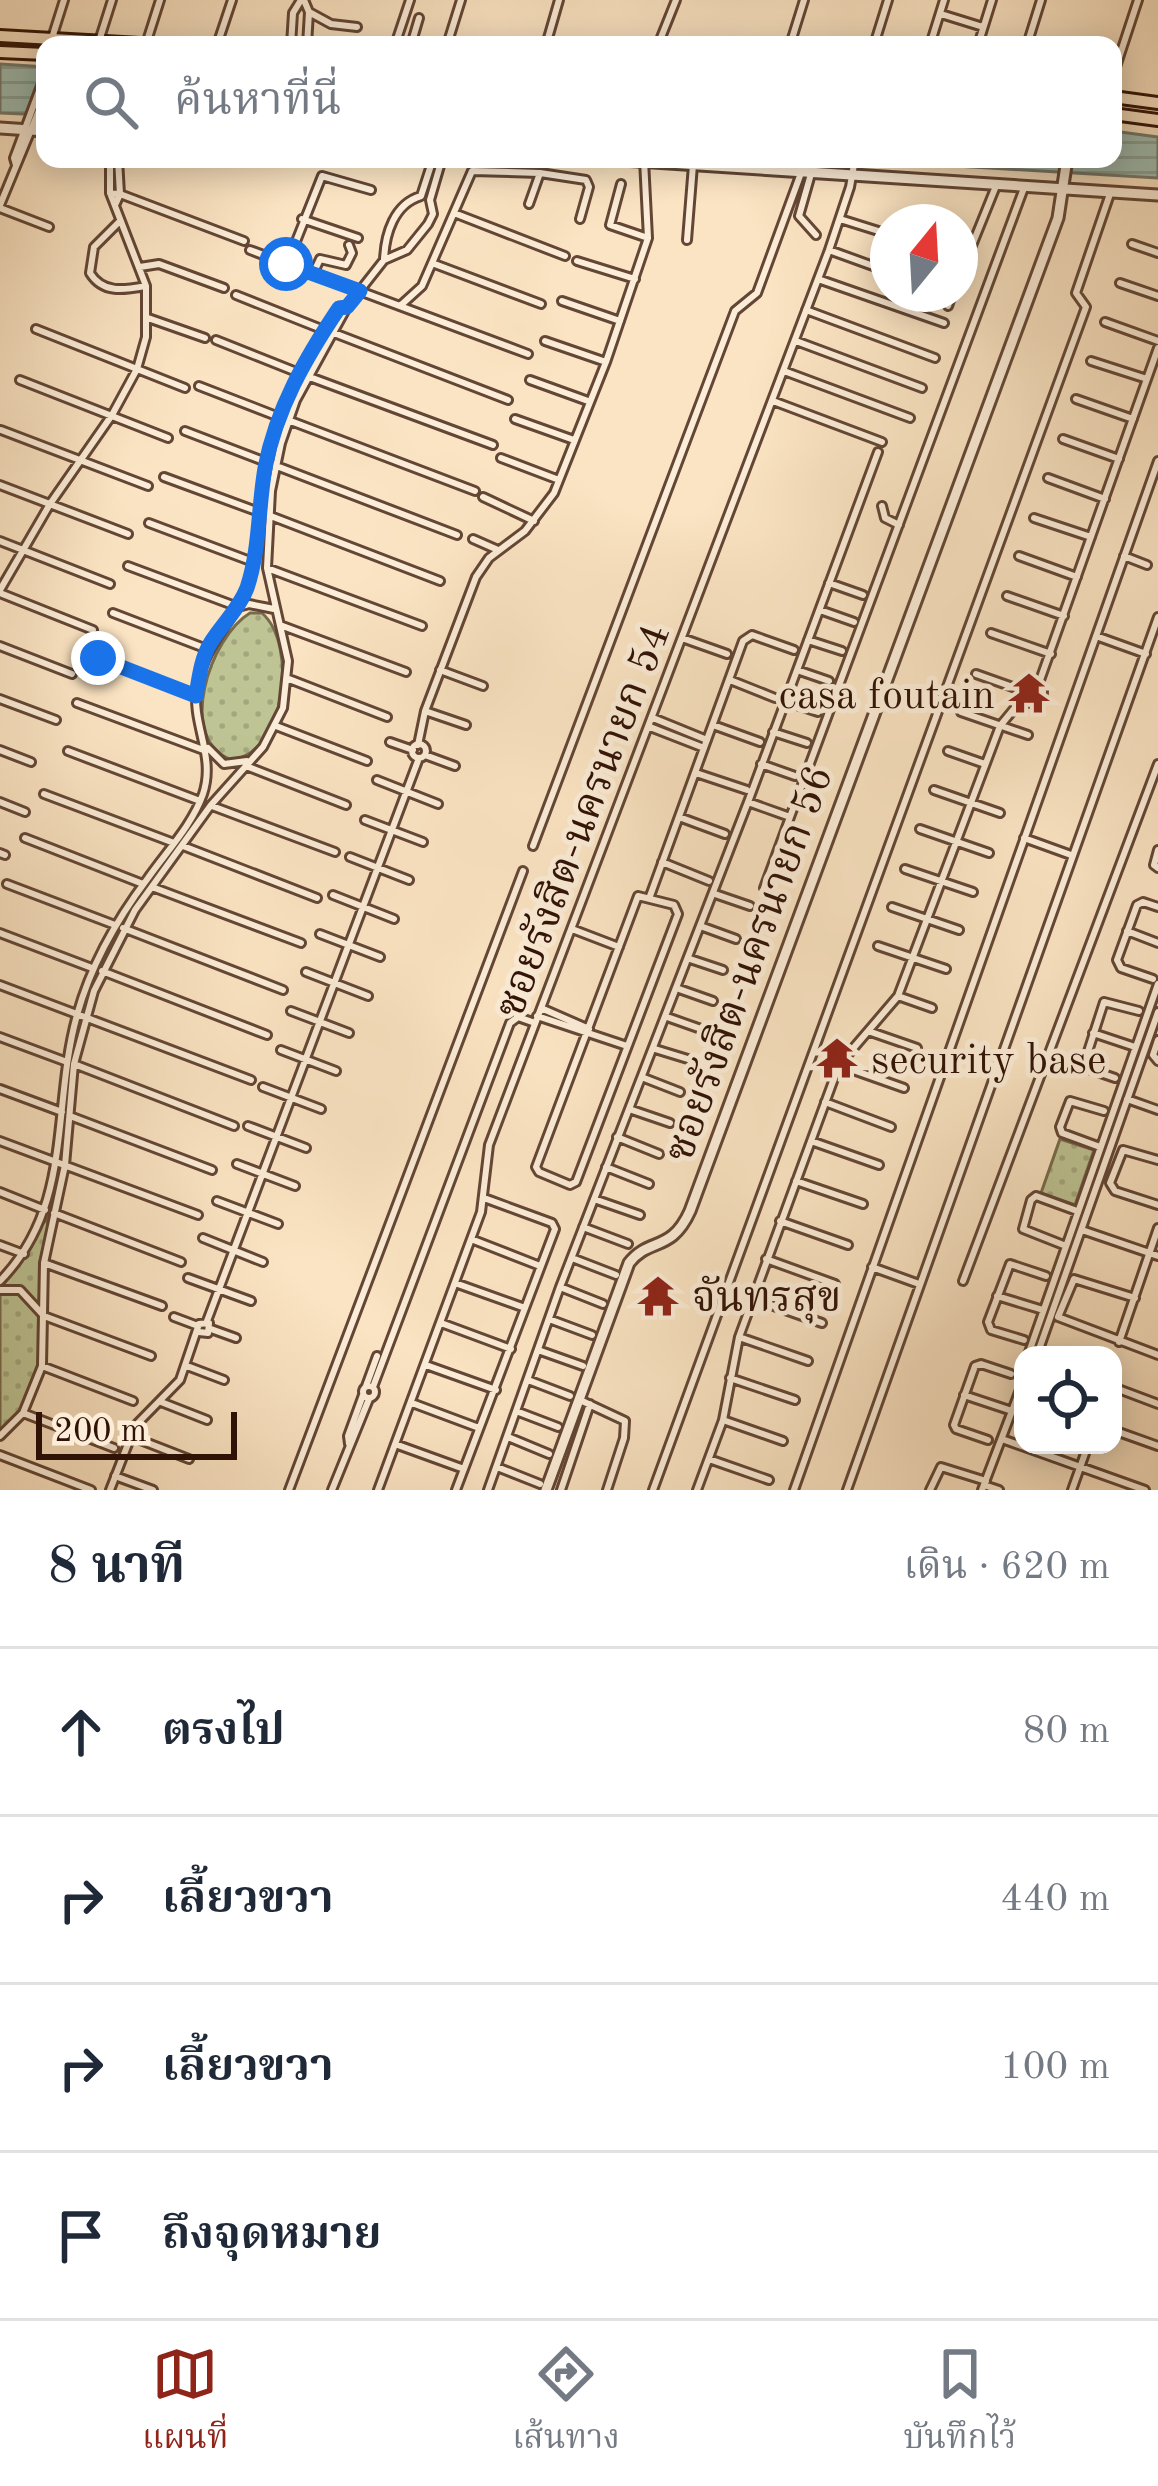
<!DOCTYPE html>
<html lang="th">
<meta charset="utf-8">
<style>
:root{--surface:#fff;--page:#f2f2f3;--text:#1f2937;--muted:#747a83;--line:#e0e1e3;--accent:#8f2418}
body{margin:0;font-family:"Old Standard TT","Noto Serif Thai",serif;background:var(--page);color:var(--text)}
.controls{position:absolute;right:36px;bottom:36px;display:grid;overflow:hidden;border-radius:24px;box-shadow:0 6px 30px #0003}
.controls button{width:108px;height:108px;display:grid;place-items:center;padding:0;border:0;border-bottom:3px solid var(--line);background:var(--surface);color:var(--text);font:60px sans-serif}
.compass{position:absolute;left:870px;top:204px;width:108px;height:108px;border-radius:50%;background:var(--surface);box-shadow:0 6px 30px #0003;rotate:18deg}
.scale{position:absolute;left:36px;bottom:30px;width:201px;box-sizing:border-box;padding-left:12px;border:6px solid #301206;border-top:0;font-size:33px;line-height:42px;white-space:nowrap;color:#301206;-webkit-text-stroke:9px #fcedd8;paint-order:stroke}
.stop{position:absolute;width:36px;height:36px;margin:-27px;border:9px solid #1a73e8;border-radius:50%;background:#fff}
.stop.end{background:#1a73e8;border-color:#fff;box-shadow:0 3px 12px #0008}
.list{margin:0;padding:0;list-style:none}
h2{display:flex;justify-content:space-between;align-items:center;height:156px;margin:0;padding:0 48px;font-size:51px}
h2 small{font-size:39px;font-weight:400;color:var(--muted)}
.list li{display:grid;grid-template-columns:78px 1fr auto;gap:36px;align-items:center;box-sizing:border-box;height:168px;padding:0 48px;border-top:3px solid var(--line)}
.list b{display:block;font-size:45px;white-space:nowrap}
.list em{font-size:39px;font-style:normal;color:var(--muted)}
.icon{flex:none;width:66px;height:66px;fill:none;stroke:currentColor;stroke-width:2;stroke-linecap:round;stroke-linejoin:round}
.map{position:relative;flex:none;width:1158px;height:1490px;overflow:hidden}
.search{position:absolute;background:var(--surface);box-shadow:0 6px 30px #0003;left:36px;right:36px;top:36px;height:132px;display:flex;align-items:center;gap:30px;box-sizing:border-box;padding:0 42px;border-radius:24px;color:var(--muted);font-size:45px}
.sheet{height:828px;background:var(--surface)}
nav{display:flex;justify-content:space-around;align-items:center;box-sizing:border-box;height:168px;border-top:3px solid var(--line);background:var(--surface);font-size:33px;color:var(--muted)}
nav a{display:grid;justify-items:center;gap:6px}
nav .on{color:var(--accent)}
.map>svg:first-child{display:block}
.park{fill:url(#park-dots);stroke:#776b4d;stroke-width:3}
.water{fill:url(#water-rules);stroke:#737a6e;stroke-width:3}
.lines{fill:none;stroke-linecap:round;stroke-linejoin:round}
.minor-casing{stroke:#634635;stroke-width:12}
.tertiary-casing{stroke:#634635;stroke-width:15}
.primary-casing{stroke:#301206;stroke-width:16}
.minor{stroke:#fcedd8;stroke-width:6}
.tertiary{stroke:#fcedd8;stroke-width:9}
.primary{stroke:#fbe4c3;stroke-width:10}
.route{stroke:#1a73e8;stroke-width:15}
.labels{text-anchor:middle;stroke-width:10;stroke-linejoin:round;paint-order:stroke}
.poi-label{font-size:42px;fill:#301206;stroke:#fcedd8;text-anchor:start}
.street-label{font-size:42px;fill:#301206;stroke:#fcedd8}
</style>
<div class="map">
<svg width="1158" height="1490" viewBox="0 0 1158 1490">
<defs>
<pattern id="park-dots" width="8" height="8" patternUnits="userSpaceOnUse" patternTransform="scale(3)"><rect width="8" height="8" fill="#bec494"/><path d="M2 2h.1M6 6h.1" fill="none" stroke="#a4a77e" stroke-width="1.8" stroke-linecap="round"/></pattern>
<pattern id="water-rules" width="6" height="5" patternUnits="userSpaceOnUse" patternTransform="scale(3)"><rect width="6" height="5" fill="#9fbfb4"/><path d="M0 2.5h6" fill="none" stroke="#89a399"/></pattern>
</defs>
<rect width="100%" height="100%" fill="#fbe4c3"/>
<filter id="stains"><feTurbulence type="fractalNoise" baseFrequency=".00167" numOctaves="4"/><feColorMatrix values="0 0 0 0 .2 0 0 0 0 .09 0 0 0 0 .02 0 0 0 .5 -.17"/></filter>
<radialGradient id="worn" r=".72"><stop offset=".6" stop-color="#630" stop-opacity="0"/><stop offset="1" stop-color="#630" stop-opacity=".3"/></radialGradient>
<!-- park -->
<path class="park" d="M250,613H262C298,645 286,752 232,760C175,740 210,637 250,613Z
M1060,1139L1094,1150L1075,1205L1041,1193Z
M48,1217L41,1368L23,1413L0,1435V1280Z"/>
<!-- water -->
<path class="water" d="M0,64L45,67V115L0,113Z
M1113,131L1158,137V178L838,159H1113Z"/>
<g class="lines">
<!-- minor casing -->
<g class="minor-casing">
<path id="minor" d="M304,0L309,12L307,45
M309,12L331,24L357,27
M941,14L983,27
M52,38L64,0
M99,41L112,0
M146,44L160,0
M217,45L232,0
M291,45L293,13L301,0
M395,45L410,0
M411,45L419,18
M447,45L461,0
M546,45L559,0
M658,45L676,0
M790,45L804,0
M874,45L888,0
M930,45L944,0
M978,45L992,0
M1027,45L1041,0
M1113,76L1138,0
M16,165L14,158L45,75
M811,174L799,216L816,235
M621,184L610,225L648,238
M110,193L120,194L244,241
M116,203L120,194L118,159
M529,204L540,173
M0,205L45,96
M0,208L49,227
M454,213L565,256
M302,219L358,238
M840,219L888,234
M120,221L94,247L90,273C103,294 124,290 146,286
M687,240L693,165
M1132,244L1158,253
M250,250L528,354
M829,250L887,271
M384,260C385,234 394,204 421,196L433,159
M577,261L635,279
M432,263L541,304
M287,264L322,176L371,190
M140,267L159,264L224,288
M313,274L320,259L346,265L352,253L349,245
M960,275L996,186
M818,279L944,323
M1120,283L1158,296
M236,295L324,330
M562,301L620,321
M400,306L422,286L472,171L540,173L586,180L589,187L580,219
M948,306L952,294
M806,310L935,358
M148,318L205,338
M1105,322L1158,341
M36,329L185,388
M334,333L508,400
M216,340L299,373
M545,341L606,362
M796,341L922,388
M1091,361L1147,379
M784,371L910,418
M307,376L493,445
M20,380L168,438
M530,380L588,401
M199,386L279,417
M1076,399L1133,419
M773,401L882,442
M515,419L574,440
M288,420L475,491
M1,430L148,486
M185,431L457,535
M1063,439L1119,459
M501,458L559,480
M164,477L259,512
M1048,478L1105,499
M0,485L128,534
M483,497L534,521
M882,506L885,518L899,525
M268,515L440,581
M1034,518L1091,537
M149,523L253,562
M473,539L498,550
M0,541L110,584
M1019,556L1077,577
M1124,556L1147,565
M128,566L238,607L249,604L274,609
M267,568L422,626
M829,583L863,595
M0,590L50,504L112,415L137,369L146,337V286L110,193V159
M0,593L93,630
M1007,596L1064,616
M820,610L854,622
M113,613L207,649
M280,625L406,672
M991,633L1051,654
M1096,636L1146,654
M682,638L727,654
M808,640L842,651
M0,646L72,674
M98,658L195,695
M440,670L483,686
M797,670L829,681
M976,674L1021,690
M289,679L387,717
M730,680L775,698
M1021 692a11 11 0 1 1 22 0a11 11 0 1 1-22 0Z
M1039,683L1158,348
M882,694L943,699
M0,699L56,720
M785,701L818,712
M77,703L206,751
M425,711L466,725
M961,712L1028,735
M653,718L707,740
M713,725L760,742
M276,726L367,761
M650,727L704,748
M773,732L807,743
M390,742L413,750
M412 751a7 7 0 1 1 14 0a7 7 0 1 1-14 0Z
M418,745L425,711L476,577L489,558L525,531L554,493L606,362L648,238L644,160
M208,748L224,764L247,761
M0,750L31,762
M68,751L200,801
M948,751L985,764
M425,755L455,766
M761,764L795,776
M246,766L346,805
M696,773L747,790
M377,780L438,804
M934,790L1000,813
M44,794L174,843
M0,802L25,812
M748,802L878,452
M212,806L335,852
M679,817L725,834
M365,820L423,842
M920,829L989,853
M25,838L143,884
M1024,838L1071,855
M183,846L317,898
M533,846L735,311L757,293L801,173
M1158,850L1154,865L1158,868
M0,853L5,855
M350,857L409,880
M662,862L709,881
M905,869L973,892
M7,884L115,925
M152,887L301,943
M764,888L790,817
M715,894L750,906
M333,895L394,919
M638,896L674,905L678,914L576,1182L570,1185L539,1172L536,1167Z
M650,896L743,641L752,635L794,650
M892,907L959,930
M703,927L736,939
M123,928L283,990
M572,929L619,947
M1127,931L1158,943
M0,933L92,968
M320,934L380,957
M878,946L946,969
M690,959L723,970
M102,971L267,1035
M306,972L368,996
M1153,979L1121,968L1117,960L1137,905L1143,902L1158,907
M0,985L251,1080
M679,989L713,1001
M898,996L932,1008
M541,1008L589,1029
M291,1011L349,1033
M537,1016L627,1046
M667,1017L701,1029
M868,1031L917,1048
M1093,1033L1135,1047
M0,1037L67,1062
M1158,1040L1153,1055L1158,1061
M655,1049L691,1060
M281,1050L336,1071
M74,1064L234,1126
M839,1065L904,1088
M644,1078L680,1092
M1115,1078L1083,1067L1104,1002L1139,1011
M263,1087L321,1109
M0,1089L62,1112
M1127,1099L1158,1110
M825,1102L891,1127
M632,1110L670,1123
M70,1116L212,1170
M248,1126L306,1148
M617,1137L659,1154
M0,1141L198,1215
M811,1141L879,1165
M1100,1147L1062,1133L1060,1127L1070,1101L1104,1111
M1158,1160L1123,1150L1110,1183L1115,1191L1158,1205
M237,1164L295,1186
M606,1167L649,1184
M796,1181L863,1204
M0,1192L45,1210
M594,1199L640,1215
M217,1201L278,1224
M54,1213L181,1262
M780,1221L848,1245
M583,1227L628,1244
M1082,1230L1158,1256
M203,1238L263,1262
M471,1239L540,1266
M0,1245L24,1254
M1066,1246L1023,1229L1031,1200L1036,1196L1077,1211
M572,1258L616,1275
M766,1259L835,1284
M44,1263L162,1306
M872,1267L919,1284
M188,1278L251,1301
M0,1281C74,1205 51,1108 77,1015C91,964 117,919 148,878C167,851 192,825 203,794C216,756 191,724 197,687C205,641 236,622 249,581C261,544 258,503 266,464C277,407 306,356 339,308L347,307L384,260L407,250L428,224L433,214L430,200L442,159
M963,1281L1158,764
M455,1283L525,1308
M560,1287L603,1304
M0,1290H20L44,1316L151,1356
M997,1296L1043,1310
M1135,1298L1074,1279L1058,1317L1158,1355
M754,1299L822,1323
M174,1317L198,1326
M549,1319L592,1335
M207,1321L419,758
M441,1323L511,1349
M211,1329L236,1338
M739,1337L808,1361
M1024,1340L991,1330L988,1322L1010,1264L1046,1276
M1119,1342L1158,1228
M538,1350L583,1366
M1028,1355L1158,984
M1037,1355L1158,1012
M426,1365L496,1390
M42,1366L133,1401
M187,1366L224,1380
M730,1378L795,1400
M528,1380L570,1396
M363 1392a6 6 0 1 1 12 0a6 6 0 1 1-12 0Z
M366,1386L377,1356
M373,1387L510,1023L518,1017L535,1023
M1113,1387L1158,1404
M964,1395L1012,1411
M580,1400L625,1421L624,1438L607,1490
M161,1402L207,1420
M412,1403L479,1428
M516,1411L558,1427
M23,1413L114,1448
M723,1420L783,1441
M1113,1430L1158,1446
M0,1436L23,1413L42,1366L44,1263L65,1165L74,1064L94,991L135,910L211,805L263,747L283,708L288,661L267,568L271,491L281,443L296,400L347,307
M130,1436L189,1459
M508,1437L549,1454
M1002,1439L1145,1490
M988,1440L956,1429L954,1425L975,1366L981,1364L1011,1374
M349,1444L348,1436L363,1395
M395,1444L464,1469
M0,1455L91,1490
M709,1459L769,1480
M497,1467L540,1484
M115,1476L153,1490
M984,1485L999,1490
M110,1490L135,1426L180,1380L199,1324L209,1323L208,1333L199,1332
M289,1490L523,871
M332,1490L369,1399
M378,1490L481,1212L489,1145L829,250L850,187L855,159
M456,1490L555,1229L552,1223L484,1198
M488,1490L560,1287L748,802L790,817L1024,188
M561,1490L590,1404
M653,1490L1086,307L1076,293L1111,191
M697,1490L723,1420L739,1337L839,1065L898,996L1000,726L1023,698
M794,1490L1158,461
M847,1490L1158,617
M930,1490L941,1467L986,1481
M982,1490L1023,1382
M1072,1490L1088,1445"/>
</g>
<!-- tertiary casing -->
<g class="tertiary-casing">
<path id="tertiary" d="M0,128L45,131
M607,159L1158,195
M546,1490L629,1263C649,1237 671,1253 690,1211L1058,218L1067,159"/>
</g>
<!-- primary casing -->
<g class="primary-casing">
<path id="primary" d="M0,36L158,45
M0,52L45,54
M1113,97L1158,103
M1113,114L1158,120"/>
</g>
<!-- minor -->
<use href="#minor" class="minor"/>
<!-- tertiary -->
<use href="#tertiary" class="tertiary"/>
<!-- primary -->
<use href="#primary" class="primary"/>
</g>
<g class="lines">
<!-- route -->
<path class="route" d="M98,658L196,696C199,678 201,658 211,642C223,623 239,609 247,588C260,549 258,508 265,468C276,409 306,357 339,308L347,307L360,291L286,264"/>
</g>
<!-- icons -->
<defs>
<g id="temple-bare" transform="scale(3.24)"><path d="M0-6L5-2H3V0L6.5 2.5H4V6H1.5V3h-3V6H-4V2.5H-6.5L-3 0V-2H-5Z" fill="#8f2418" stroke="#fcedd8" stroke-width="2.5" paint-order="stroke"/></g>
</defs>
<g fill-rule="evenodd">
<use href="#temple-bare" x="1029" y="693"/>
<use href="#temple-bare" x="837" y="1058"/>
<use href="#temple-bare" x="658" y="1296"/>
</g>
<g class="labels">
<!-- poi labels -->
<g class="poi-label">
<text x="995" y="708" text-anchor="end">casa foutain</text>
<text x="871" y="1073">security base</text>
<text x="692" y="1311">จันทรสุข</text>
</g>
<!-- street labels -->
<g class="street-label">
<text transform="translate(581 820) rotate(-69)" y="15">ซอยรังสิต-นครนายก 54</text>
<text transform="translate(747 963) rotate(-70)" y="15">ซอยรังสิต-นครนายก 56</text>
</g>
</g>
<rect width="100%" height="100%" filter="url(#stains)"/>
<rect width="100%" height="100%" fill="url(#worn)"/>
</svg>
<div class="controls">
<button><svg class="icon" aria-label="locate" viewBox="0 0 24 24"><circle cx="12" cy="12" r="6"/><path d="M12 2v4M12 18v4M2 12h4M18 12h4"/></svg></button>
</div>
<svg class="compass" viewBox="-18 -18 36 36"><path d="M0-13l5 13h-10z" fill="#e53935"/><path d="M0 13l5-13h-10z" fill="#747a83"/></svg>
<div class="scale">200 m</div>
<div class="stop" style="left:286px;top:264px"></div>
<div class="stop end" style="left:98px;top:658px"></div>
<div class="search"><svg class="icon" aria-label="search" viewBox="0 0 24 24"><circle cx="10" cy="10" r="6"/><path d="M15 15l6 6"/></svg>ค้นหาที่นี่</div>
</div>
<section class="sheet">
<h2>8 นาที<small>เดิน · 620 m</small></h2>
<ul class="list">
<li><svg class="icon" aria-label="ahead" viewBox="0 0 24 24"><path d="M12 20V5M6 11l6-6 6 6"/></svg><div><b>ตรงไป</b></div><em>80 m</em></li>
<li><svg class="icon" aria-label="right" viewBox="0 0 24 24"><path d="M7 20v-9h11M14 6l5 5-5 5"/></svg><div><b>เลี้ยวขวา</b></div><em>440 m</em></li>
<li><svg class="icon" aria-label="right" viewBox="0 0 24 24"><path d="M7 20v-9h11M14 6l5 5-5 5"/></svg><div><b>เลี้ยวขวา</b></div><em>100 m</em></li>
<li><svg class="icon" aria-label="arrive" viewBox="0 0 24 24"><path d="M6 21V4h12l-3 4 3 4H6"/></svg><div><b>ถึงจุดหมาย</b></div></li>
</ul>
</section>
<nav>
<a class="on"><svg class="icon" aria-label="map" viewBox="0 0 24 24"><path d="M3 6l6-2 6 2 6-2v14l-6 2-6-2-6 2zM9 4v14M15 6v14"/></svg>แผนที่</a>
<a><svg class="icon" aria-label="directions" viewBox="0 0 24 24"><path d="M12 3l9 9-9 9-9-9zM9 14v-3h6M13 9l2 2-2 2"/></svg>เส้นทาง</a>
<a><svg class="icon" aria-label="saved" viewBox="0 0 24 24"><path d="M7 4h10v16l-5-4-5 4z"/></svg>บันทึกไว้</a>
</nav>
